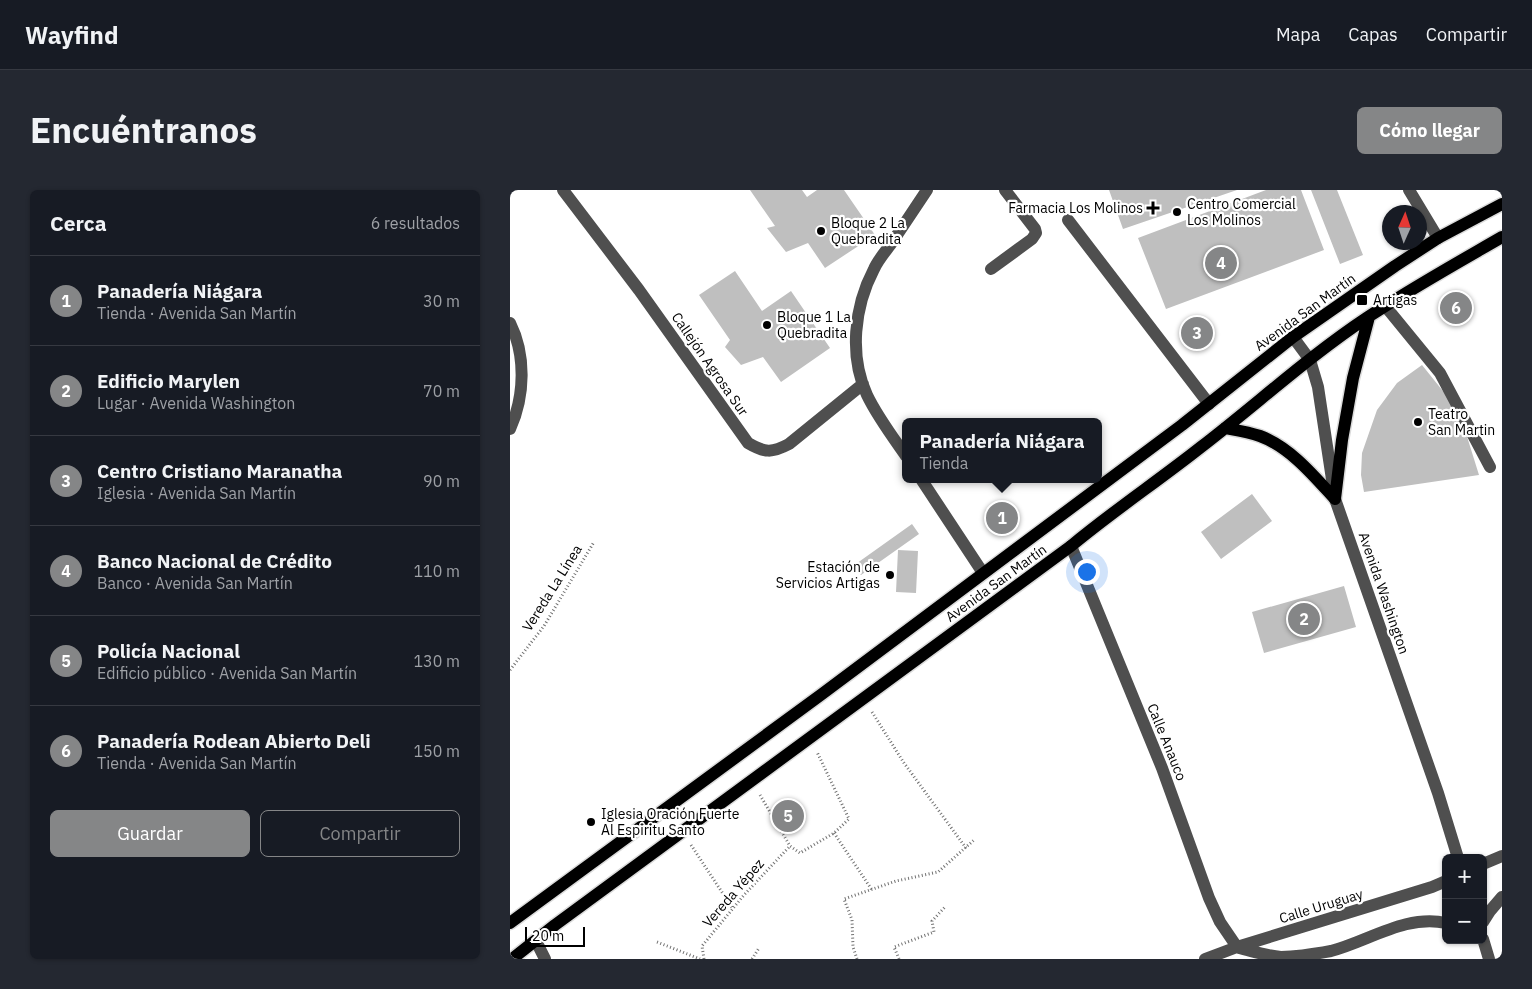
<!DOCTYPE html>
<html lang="es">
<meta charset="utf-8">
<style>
:root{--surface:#171b24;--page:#242831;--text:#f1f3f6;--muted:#9ea1a6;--line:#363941;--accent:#858687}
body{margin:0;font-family:"IBM Plex Sans",sans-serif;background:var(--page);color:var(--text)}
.controls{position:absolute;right:15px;bottom:15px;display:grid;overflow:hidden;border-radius:8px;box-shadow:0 1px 4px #0004}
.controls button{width:45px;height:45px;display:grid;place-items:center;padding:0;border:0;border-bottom:1px solid var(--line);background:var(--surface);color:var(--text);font:25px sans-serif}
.compass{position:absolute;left:872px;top:15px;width:45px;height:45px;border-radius:50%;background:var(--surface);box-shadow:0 1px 4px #0004;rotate:3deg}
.scale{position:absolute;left:15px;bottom:12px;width:60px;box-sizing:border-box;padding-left:5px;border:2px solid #000;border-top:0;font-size:14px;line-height:18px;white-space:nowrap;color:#000;-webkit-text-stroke:4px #fff;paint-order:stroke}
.you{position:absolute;left:576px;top:381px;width:18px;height:18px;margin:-12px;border:4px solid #fff;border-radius:50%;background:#1a73e8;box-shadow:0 0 0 8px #1a73e833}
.badge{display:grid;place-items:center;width:32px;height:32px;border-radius:50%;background:var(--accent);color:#fff;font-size:16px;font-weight:700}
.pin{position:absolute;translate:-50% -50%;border:2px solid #fff;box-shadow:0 1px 5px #0006}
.popup{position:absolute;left:392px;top:228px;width:200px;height:65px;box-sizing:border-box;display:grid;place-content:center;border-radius:8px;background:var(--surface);filter:drop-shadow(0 1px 4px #0005);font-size:16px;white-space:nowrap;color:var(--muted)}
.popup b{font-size:19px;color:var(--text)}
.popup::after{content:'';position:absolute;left:50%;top:100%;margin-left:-10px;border:10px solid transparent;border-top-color:var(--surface)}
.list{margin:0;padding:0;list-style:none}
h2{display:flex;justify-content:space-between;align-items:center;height:65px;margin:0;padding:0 20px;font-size:21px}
h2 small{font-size:16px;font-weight:400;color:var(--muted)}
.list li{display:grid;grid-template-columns:32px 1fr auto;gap:15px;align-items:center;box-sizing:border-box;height:90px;padding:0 20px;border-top:1px solid var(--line)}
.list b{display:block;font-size:19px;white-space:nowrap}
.list p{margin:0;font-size:16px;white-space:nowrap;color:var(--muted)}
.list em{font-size:16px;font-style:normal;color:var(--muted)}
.actions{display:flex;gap:10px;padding:15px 20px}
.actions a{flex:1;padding:11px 0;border:1px solid var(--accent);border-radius:8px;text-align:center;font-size:18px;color:var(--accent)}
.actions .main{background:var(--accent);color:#fff}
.map{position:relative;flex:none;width:992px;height:769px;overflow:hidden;border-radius:8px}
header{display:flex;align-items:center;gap:30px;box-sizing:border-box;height:70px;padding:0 25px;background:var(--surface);border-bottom:1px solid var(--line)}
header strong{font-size:24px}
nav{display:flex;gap:28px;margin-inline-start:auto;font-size:18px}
.intro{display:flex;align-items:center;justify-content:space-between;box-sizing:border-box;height:120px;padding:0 30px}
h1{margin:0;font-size:35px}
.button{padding:12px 22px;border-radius:8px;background:var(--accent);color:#fff;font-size:18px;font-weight:700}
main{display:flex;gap:30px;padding:0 30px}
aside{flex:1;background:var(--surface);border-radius:8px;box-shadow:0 1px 4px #0004}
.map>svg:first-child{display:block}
.building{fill:#bfbfbf}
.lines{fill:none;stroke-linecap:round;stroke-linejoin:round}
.major-casing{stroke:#dbdbdb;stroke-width:15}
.path{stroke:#717171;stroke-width:3;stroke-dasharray:1 2.5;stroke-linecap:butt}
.minor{stroke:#4f4f4f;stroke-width:12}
.major{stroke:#000;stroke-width:12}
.poi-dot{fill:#000;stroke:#fff;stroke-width:2}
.labels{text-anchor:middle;stroke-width:4.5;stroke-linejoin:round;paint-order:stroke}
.poi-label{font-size:14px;fill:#000;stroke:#fff;text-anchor:start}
.street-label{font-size:14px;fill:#000;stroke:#fff}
</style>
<header>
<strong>Wayfind</strong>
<nav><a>Mapa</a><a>Capas</a><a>Compartir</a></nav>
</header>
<div class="intro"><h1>Encuéntranos</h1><a class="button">Cómo llegar</a></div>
<main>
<aside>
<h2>Cerca<small>6 resultados</small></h2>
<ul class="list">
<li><span class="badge">1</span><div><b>Panadería Niágara</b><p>Tienda · Avenida San Martín</p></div><em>30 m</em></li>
<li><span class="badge">2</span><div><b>Edificio Marylen</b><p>Lugar · Avenida Washington</p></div><em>70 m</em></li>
<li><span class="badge">3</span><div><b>Centro Cristiano Maranatha</b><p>Iglesia · Avenida San Martín</p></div><em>90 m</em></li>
<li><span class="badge">4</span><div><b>Banco Nacional de Crédito</b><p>Banco · Avenida San Martín</p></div><em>110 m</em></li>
<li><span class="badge">5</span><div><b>Policía Nacional</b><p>Edificio público · Avenida San Martín</p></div><em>130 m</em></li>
<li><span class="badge">6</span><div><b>Panadería Rodean Abierto Deli</b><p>Tienda · Avenida San Martín</p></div><em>150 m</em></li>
</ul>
<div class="actions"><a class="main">Guardar</a><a>Compartir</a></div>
</aside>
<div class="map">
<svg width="992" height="769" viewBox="0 0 992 769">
<rect width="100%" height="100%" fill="#fff"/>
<!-- building -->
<path class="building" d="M240,0H292L297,7L307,0H334L365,45L315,78L298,53L276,62L257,38L265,36Z
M599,0H727L613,39Z
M756,0H791L814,60L656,119L628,48Z
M801,0H827L853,65L830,74Z
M225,81L252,121L281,101L320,158L271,192L253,167L231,175L215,157L220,150L189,105Z
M912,175L949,221L969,285L854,302L851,285L852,263L867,220L887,193Z
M742,304L762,331L711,369L691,342Z
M402,334L409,344L351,385L343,376Z
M388,360L408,361L406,403L386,402Z
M834,396L846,437L754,463L742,422Z"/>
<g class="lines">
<!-- major casing -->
<g class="major-casing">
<path id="major" d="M715,238C726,240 739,242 750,246C780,257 804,286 825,309
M825,309L832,250L843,188L859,127
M0,733L312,504L672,235L783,147L885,76L928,48L992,14
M2,769L45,735L561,356C603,321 648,291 691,257C747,214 799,166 858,127C902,98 947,73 992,47"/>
</g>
<!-- path -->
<path class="path" d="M0,480L34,436L84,352
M362,522L394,573L456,658
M250,605L280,656L290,663L324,643L339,629L307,562
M324,643L362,700
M181,655L223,719
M147,752L190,769
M194,769L192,756L234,705L280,656
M242,769L249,758
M347,769L343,757L342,730L334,709L386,691L428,682L464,650
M389,769L384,757L424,742L422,731L435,717"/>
<!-- minor -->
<path class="minor" d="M53,0L129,100L238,253C255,263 262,263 279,254L353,194
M899,0L928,48
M558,30L699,214
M481,79L522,49L526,43L525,39L495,0
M876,117L930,183L980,277
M0,133C16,165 15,206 0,239
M783,147L800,170L808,197L825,309L928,603L948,668
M396,266C382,246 367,226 357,205C339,166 344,117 364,79C368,70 375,62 381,54C393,36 405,18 417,0
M411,289L473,383
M561,356L652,578L699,708L710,732L727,757
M973,674L992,666
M973,732L980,721L992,707
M973,749L979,769
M26,751L35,769
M729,758C742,761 757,766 771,767C787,767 805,764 821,761C859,751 896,724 936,733
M695,769L727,757L922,697L936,691"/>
<!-- major -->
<use href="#major" class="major"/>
</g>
<!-- markers -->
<g class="poi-dot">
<path d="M640.5 10.5h5v5h5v5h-5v5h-5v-5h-5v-5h5z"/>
<circle cx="667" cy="22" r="5"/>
<circle cx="311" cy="41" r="5"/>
<rect x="846" y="104" width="12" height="12" rx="2.5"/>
<circle cx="257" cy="135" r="5"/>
<circle cx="908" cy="232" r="5"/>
<circle cx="380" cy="385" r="5"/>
<circle cx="81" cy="632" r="5"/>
</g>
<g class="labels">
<!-- poi labels -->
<g class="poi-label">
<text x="677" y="19">Centro Comercial<tspan x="677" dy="16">Los Molinos</tspan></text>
<text x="633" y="23" text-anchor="end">Farmacia Los Molinos</text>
<text x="321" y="38">Bloque 2 La<tspan x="321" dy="16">Quebradita</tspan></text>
<text x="863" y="115">Artigas</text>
<text x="267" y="132">Bloque 1 La<tspan x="267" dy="16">Quebradita</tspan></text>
<text x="918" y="229">Teatro<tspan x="918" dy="16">San Martin</tspan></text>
<text x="370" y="382" text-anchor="end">Estación de<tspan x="370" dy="16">Servicios Artigas</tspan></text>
<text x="91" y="629">Iglesia Oración Fuerte<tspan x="91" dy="16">Al Espiritu Santo</tspan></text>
</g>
<!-- street labels -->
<g class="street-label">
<text transform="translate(795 122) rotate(-36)" y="5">Avenida San Martín</text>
<text transform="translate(200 174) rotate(55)" y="5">Callejón Agrosa Sur</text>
<text transform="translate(486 393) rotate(-36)" y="5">Avenida San Martín</text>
<text transform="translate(42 398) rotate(-58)" y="5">Vereda La Línea</text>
<text transform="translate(874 403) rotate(71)" y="5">Avenida Washington</text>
<text transform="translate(657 552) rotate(68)" y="5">Calle Anauco</text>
<text transform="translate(223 703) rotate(-49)" y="5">Vereda Yépez</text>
<text transform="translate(811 716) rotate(-17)" y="5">Calle Uruguay</text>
</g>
</g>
</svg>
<div class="controls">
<button>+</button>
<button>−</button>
</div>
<svg class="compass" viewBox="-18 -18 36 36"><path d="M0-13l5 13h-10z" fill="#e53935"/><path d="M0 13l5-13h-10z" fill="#9ea1a6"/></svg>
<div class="scale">20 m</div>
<div class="you"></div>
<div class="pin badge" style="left:492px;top:328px">1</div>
<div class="popup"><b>Panadería Niágara</b>Tienda</div>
<div class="pin badge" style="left:794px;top:429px">2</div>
<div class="pin badge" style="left:687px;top:143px">3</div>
<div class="pin badge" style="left:711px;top:73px">4</div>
<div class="pin badge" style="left:278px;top:626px">5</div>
<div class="pin badge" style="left:946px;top:118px">6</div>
</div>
</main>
